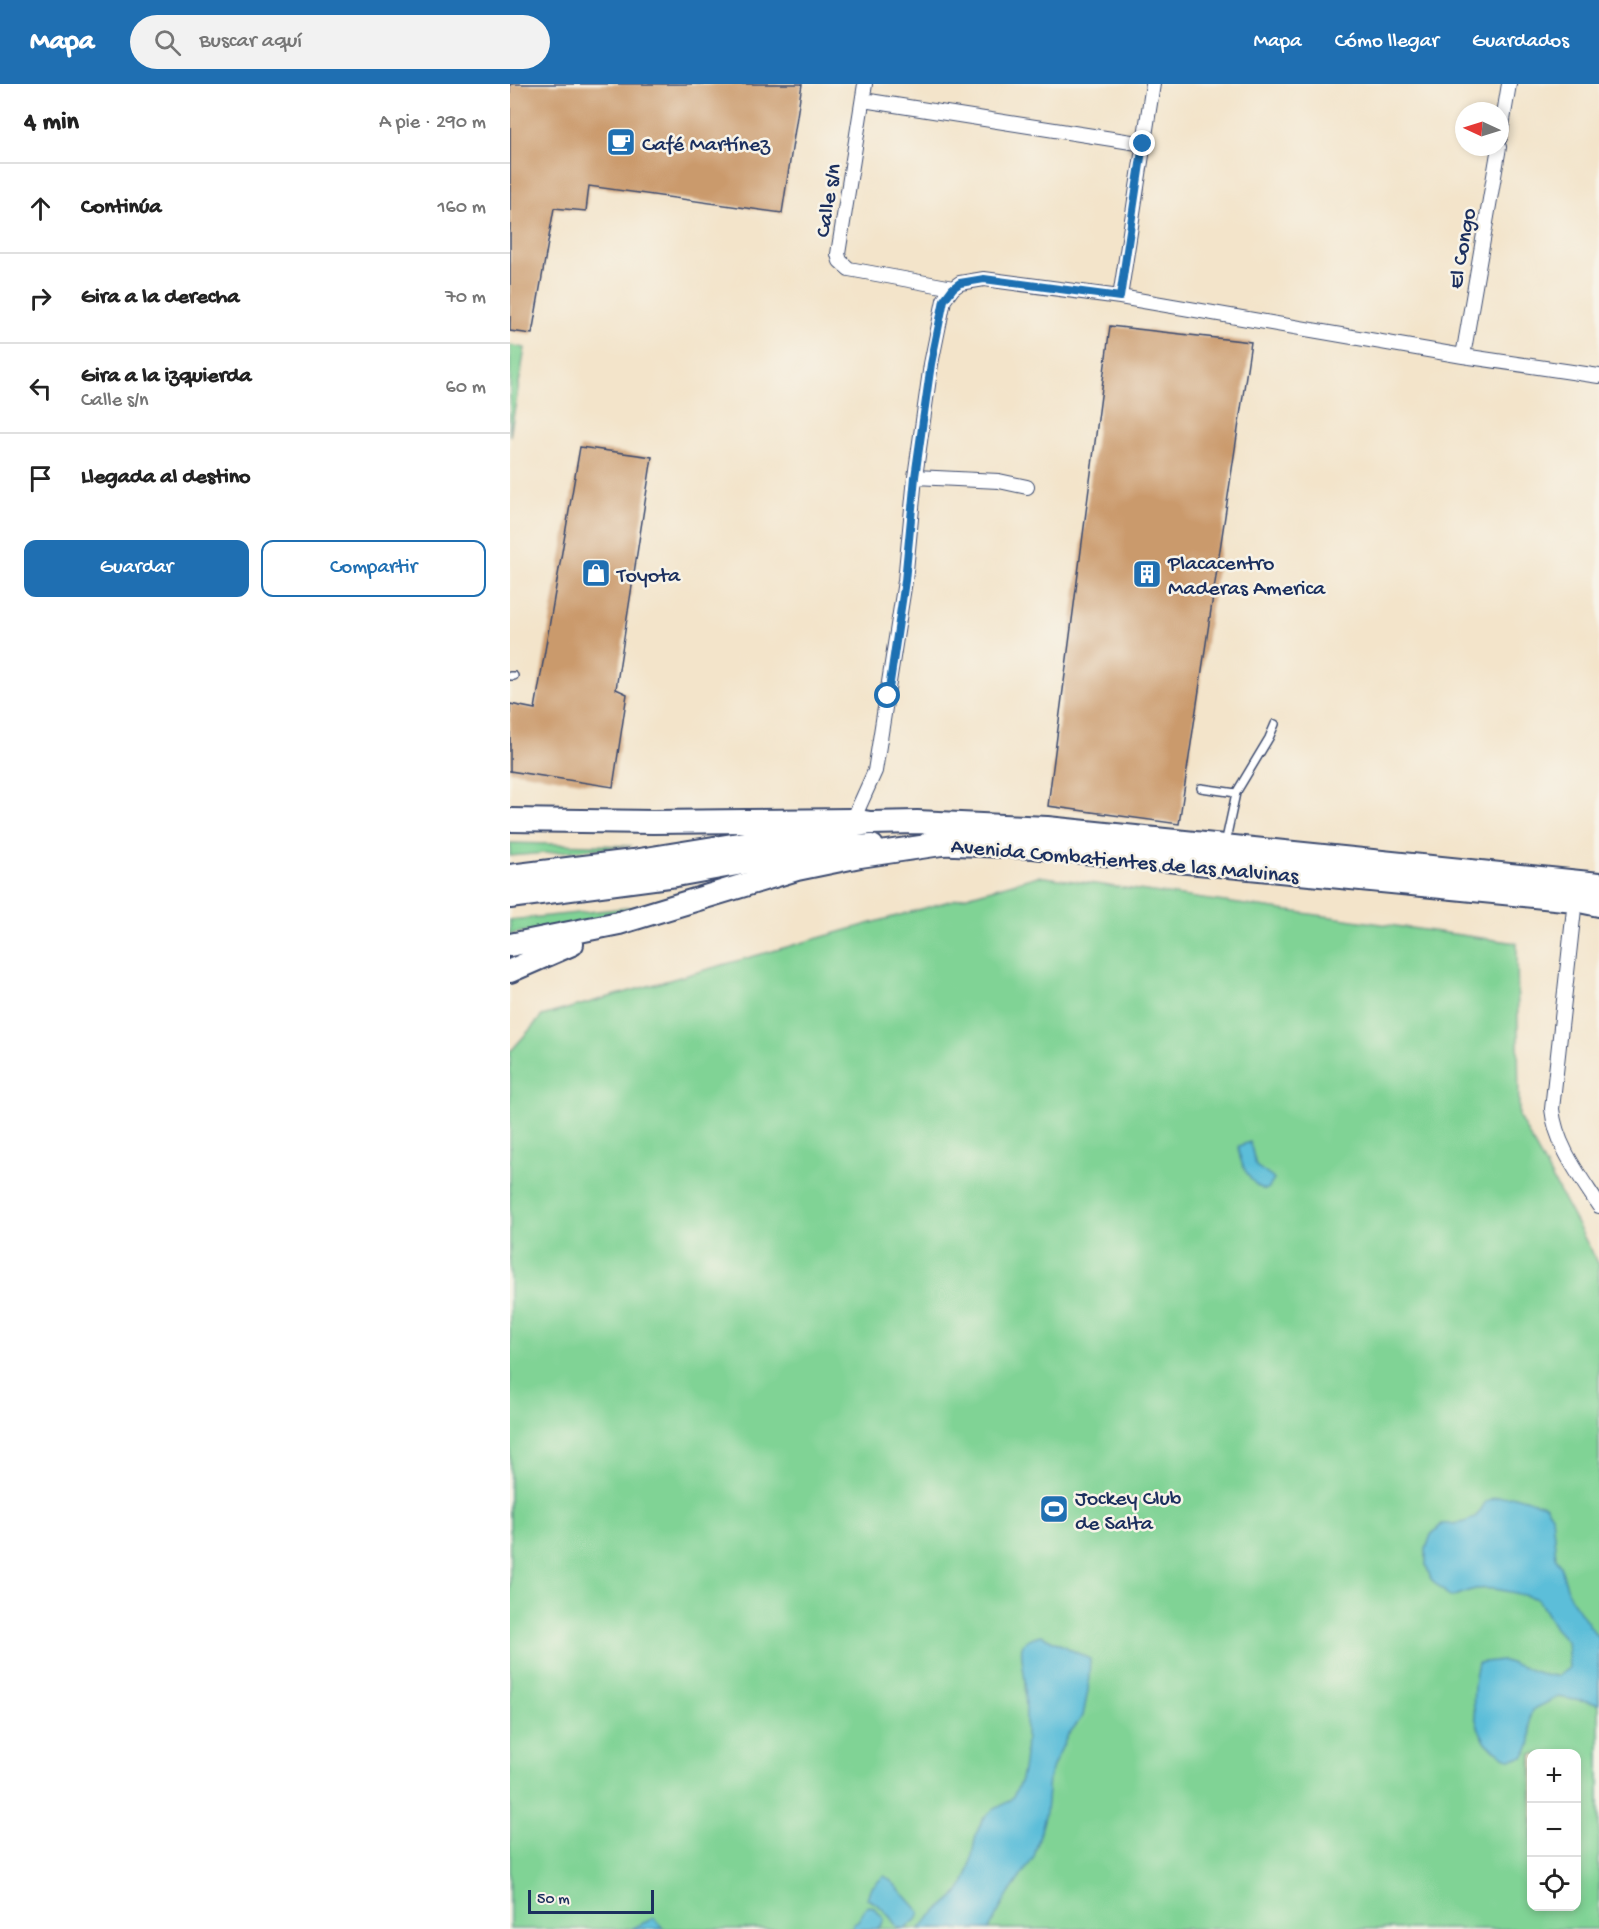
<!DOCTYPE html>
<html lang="es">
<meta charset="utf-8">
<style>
:root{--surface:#fff;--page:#f2f2f2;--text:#222;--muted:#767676;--line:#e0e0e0;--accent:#1f6fb2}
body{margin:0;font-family:"Gochi Hand",sans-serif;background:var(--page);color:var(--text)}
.controls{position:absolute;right:18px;bottom:18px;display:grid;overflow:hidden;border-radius:12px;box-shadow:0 3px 9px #0003}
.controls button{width:54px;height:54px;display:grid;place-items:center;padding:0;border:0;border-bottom:2px solid var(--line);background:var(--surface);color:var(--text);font:30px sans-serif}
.compass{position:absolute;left:945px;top:18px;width:54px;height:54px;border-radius:50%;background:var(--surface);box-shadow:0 3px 9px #0003;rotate:274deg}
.scale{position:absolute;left:18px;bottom:15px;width:126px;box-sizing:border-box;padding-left:6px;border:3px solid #1b2f5e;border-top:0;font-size:16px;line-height:21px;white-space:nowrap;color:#1b2f5e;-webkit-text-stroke:4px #f7f3e8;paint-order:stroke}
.stop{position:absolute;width:18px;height:18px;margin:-14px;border:4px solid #1f6fb2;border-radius:50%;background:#fff}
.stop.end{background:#1f6fb2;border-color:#fff;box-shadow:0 2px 6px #0008}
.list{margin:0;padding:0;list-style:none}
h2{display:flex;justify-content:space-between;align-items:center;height:78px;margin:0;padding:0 24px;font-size:26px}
h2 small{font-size:20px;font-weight:400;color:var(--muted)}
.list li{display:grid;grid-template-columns:39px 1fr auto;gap:18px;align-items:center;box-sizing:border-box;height:90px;padding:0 24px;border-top:2px solid var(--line)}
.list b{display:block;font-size:22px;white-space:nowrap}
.list p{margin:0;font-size:20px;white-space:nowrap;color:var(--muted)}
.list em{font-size:20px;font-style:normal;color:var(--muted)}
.actions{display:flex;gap:12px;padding:18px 24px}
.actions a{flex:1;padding:14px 0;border:2px solid var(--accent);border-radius:12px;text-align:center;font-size:21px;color:var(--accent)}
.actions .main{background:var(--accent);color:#fff}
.icon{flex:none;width:33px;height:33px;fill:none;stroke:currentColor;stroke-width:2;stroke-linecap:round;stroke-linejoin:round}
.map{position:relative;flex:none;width:1089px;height:1845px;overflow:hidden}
header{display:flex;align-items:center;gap:36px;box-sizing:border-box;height:84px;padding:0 30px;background:var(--accent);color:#fff}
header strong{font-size:28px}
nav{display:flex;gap:33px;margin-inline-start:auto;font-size:21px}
.search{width:420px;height:54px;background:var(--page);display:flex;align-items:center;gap:15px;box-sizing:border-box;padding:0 21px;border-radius:33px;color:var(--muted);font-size:22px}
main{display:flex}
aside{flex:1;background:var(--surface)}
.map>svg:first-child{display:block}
.green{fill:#80d395;stroke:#4e817a;stroke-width:1.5;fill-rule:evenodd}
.water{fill:#5bbed9;stroke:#3b769c;stroke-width:1.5}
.building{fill:#ca9a6c}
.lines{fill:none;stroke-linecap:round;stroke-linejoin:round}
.service-casing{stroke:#3b4a6e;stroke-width:10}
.minor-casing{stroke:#3b4a6e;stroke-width:16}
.primary-casing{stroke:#3b4a6e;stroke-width:26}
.trunk-casing{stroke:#3b4a6e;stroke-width:26}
.service{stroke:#fff;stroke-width:7}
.minor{stroke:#fff;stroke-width:14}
.primary{stroke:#fff;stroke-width:22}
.trunk{stroke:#fff;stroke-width:22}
.route{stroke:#1f6fb2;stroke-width:8}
.labels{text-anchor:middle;stroke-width:5;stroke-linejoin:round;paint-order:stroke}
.poi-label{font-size:22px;fill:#1b2f5e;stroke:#f7f3e8;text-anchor:start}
.street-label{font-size:22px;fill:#1b2f5e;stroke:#f7f3e8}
</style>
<header>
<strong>Mapa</strong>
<div class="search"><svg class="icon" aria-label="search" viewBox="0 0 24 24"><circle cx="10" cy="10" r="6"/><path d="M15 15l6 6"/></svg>Buscar aquí</div>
<nav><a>Mapa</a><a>Cómo llegar</a><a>Guardados</a></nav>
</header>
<main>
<aside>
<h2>4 min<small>A pie · 290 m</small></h2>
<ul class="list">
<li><svg class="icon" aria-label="ahead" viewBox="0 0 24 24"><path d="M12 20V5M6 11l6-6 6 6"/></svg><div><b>Continúa</b></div><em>160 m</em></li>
<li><svg class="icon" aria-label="right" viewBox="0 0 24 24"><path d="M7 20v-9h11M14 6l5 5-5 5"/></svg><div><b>Gira a la derecha</b></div><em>70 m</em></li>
<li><svg class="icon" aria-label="left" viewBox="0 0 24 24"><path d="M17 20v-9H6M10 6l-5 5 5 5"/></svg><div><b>Gira a la izquierda</b><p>Calle s/n</p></div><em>60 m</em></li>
<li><svg class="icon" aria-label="arrive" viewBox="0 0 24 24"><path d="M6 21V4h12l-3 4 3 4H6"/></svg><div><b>Llegada al destino</b></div></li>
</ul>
<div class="actions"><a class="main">Guardar</a><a>Compartir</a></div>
</aside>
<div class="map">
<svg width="1089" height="1845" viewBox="0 0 1089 1845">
<rect width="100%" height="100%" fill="#f7f3e8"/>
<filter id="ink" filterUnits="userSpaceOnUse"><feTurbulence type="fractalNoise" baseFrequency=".0167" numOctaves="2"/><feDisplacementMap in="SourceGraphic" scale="12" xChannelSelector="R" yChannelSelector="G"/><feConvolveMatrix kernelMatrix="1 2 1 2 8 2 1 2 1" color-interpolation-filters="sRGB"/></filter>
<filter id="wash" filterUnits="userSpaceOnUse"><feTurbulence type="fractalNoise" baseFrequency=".008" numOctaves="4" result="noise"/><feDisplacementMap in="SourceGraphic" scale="24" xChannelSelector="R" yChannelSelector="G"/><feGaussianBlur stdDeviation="1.35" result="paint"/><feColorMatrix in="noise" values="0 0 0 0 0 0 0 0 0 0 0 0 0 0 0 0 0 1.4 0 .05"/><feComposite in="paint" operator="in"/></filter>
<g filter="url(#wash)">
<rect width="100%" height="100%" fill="#f3e4ca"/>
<!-- green -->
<path class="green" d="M0,261L15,264L0,352Z
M0,759L122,762L0,772Z
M528,792L1007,859L1009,1033L1089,1181V1845H0V968L32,932ZM1022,1670H1066V1822H1022Z
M136,822L82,837L0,850V836Z"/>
<!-- water -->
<path class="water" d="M740,1058L746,1082L764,1095L759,1104L755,1106C740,1101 728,1077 729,1062Z
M1004,1412L1035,1421L1042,1431L1046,1474L1050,1481L1060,1513L1089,1555V1620L1048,1613L1022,1626C1014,1643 1030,1653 1013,1673L999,1675C992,1670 981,1665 976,1658C960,1635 962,1604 968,1579L991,1576L1035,1591L1047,1592L1059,1584L1057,1557L1045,1544L1028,1515C1007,1510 979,1500 958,1507C952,1509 946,1512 940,1513L921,1495L916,1481V1465L921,1451L932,1440C944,1440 959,1440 968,1430C972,1427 972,1421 976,1418C982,1412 995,1413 1004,1412Z
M531,1551L580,1575L578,1607L573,1632L558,1651L544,1680L539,1694L536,1728L524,1773L496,1814L479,1845H410C421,1827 444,1820 454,1800C465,1780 460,1754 474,1734C482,1724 492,1723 500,1716C504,1712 509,1701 511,1695C518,1670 516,1626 515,1599C515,1591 510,1569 512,1563C515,1555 523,1553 531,1551Z
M374,1792C382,1795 402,1820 410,1828L408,1834L395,1845L387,1843C380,1832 370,1820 357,1815L360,1805Z
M359,1822L363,1823L374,1835L372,1840L367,1845H343V1839L348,1837L355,1825Z
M144,1834L153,1845H121Z"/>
<g id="blocks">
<!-- building -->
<path class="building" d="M0,0H292L272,129L79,102L76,127L44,124L22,250L0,247Z
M600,242L741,258L669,740L538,722Z
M70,363L142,373L106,605L117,610L103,703L0,687V620L25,625Z"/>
</g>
</g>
<g filter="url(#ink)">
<use href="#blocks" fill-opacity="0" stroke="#3b4a6e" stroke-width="1.5"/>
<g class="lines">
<!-- service casing -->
<g class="service-casing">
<path id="service" d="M0,592H4
M691,704L726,709
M715,760L726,709L759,654L765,640"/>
</g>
<!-- minor casing -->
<g class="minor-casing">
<path id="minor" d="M355,0L328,170L330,177L339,185L443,204
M353,16L634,60
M990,54L999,0
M610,213L643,0
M953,272L989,63
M405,393L489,397L517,403
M343,736L365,687L395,497L405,393L421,280L434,216L443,204L450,199L474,195L610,213L953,272L1089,292
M1065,816L1042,1025C1046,1062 1070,1092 1089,1122"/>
</g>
<!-- primary casing -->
<g class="primary-casing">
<path id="primary" d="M419,759L523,763L1065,816L1089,821
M0,792L123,777L360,739L407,738L537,744L1089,800
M0,813L166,791L305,766L362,762"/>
</g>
<!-- trunk casing -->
<g class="trunk-casing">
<path id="trunk" d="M0,736L143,738L343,736L360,739
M0,861L109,839L287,785L350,772L438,759
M0,887L62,860"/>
</g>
<!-- service -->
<use href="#service" class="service"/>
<!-- minor -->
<use href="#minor" class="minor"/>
<!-- primary -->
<use href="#primary" class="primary"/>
<!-- trunk -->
<use href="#trunk" class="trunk"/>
</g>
</g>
<g class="lines" filter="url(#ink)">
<!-- route -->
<path class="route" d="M378,612L395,497L405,393L421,280L434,216L443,204L450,199L474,195L610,213L633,60"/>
</g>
<!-- icons -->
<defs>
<g id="cafe-square" transform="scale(1.5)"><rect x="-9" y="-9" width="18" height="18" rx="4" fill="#1f6fb2" stroke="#f7f3e8"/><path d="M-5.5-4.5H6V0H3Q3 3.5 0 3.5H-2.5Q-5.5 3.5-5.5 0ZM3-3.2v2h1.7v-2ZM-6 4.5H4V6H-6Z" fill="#fff"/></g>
<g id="shop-square" transform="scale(1.5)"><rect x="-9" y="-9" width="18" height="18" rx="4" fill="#1f6fb2" stroke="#f7f3e8"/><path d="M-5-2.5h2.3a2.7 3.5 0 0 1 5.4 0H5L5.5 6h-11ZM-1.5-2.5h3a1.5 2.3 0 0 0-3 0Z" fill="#fff"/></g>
<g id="building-square" transform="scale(1.5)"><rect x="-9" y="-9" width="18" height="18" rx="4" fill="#1f6fb2" stroke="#f7f3e8"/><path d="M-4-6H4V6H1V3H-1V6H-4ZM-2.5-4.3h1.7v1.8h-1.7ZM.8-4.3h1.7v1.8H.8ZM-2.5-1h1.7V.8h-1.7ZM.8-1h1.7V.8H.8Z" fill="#fff"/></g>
<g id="stadium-square" transform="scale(1.5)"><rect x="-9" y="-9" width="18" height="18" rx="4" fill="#1f6fb2" stroke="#f7f3e8"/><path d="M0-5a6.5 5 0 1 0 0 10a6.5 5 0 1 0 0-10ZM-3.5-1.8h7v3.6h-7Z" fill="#fff"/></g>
</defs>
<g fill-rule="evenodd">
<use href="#cafe-square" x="111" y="58"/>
<use href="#shop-square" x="86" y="489"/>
<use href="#building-square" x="637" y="490"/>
<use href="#stadium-square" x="544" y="1425"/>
</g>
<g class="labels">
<!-- poi labels -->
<g class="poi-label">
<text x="132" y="66">Café Martínez</text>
<text x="658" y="485">Placacentro<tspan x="658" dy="25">Maderas America</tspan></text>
<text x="107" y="497">Toyota</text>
<text x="565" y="1420">Jockey Club<tspan x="565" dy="25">de Salta</tspan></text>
</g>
<!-- street labels -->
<g class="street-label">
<text transform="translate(316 116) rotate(-81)" y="8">Calle s/n</text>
<text transform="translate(950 164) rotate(-80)" y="8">El Congo</text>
<text transform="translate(615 775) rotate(5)" y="8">Avenida Combatientes de las Malvinas</text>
</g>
</g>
</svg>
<div class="controls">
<button>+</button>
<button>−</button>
<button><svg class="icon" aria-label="locate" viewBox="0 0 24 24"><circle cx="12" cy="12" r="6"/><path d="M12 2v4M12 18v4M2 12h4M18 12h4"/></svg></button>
</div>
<svg class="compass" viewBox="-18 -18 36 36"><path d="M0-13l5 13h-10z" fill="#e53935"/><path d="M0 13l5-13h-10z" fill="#767676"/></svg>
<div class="scale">50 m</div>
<div class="stop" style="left:378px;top:612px"></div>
<div class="stop end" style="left:633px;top:60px"></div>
</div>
</main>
